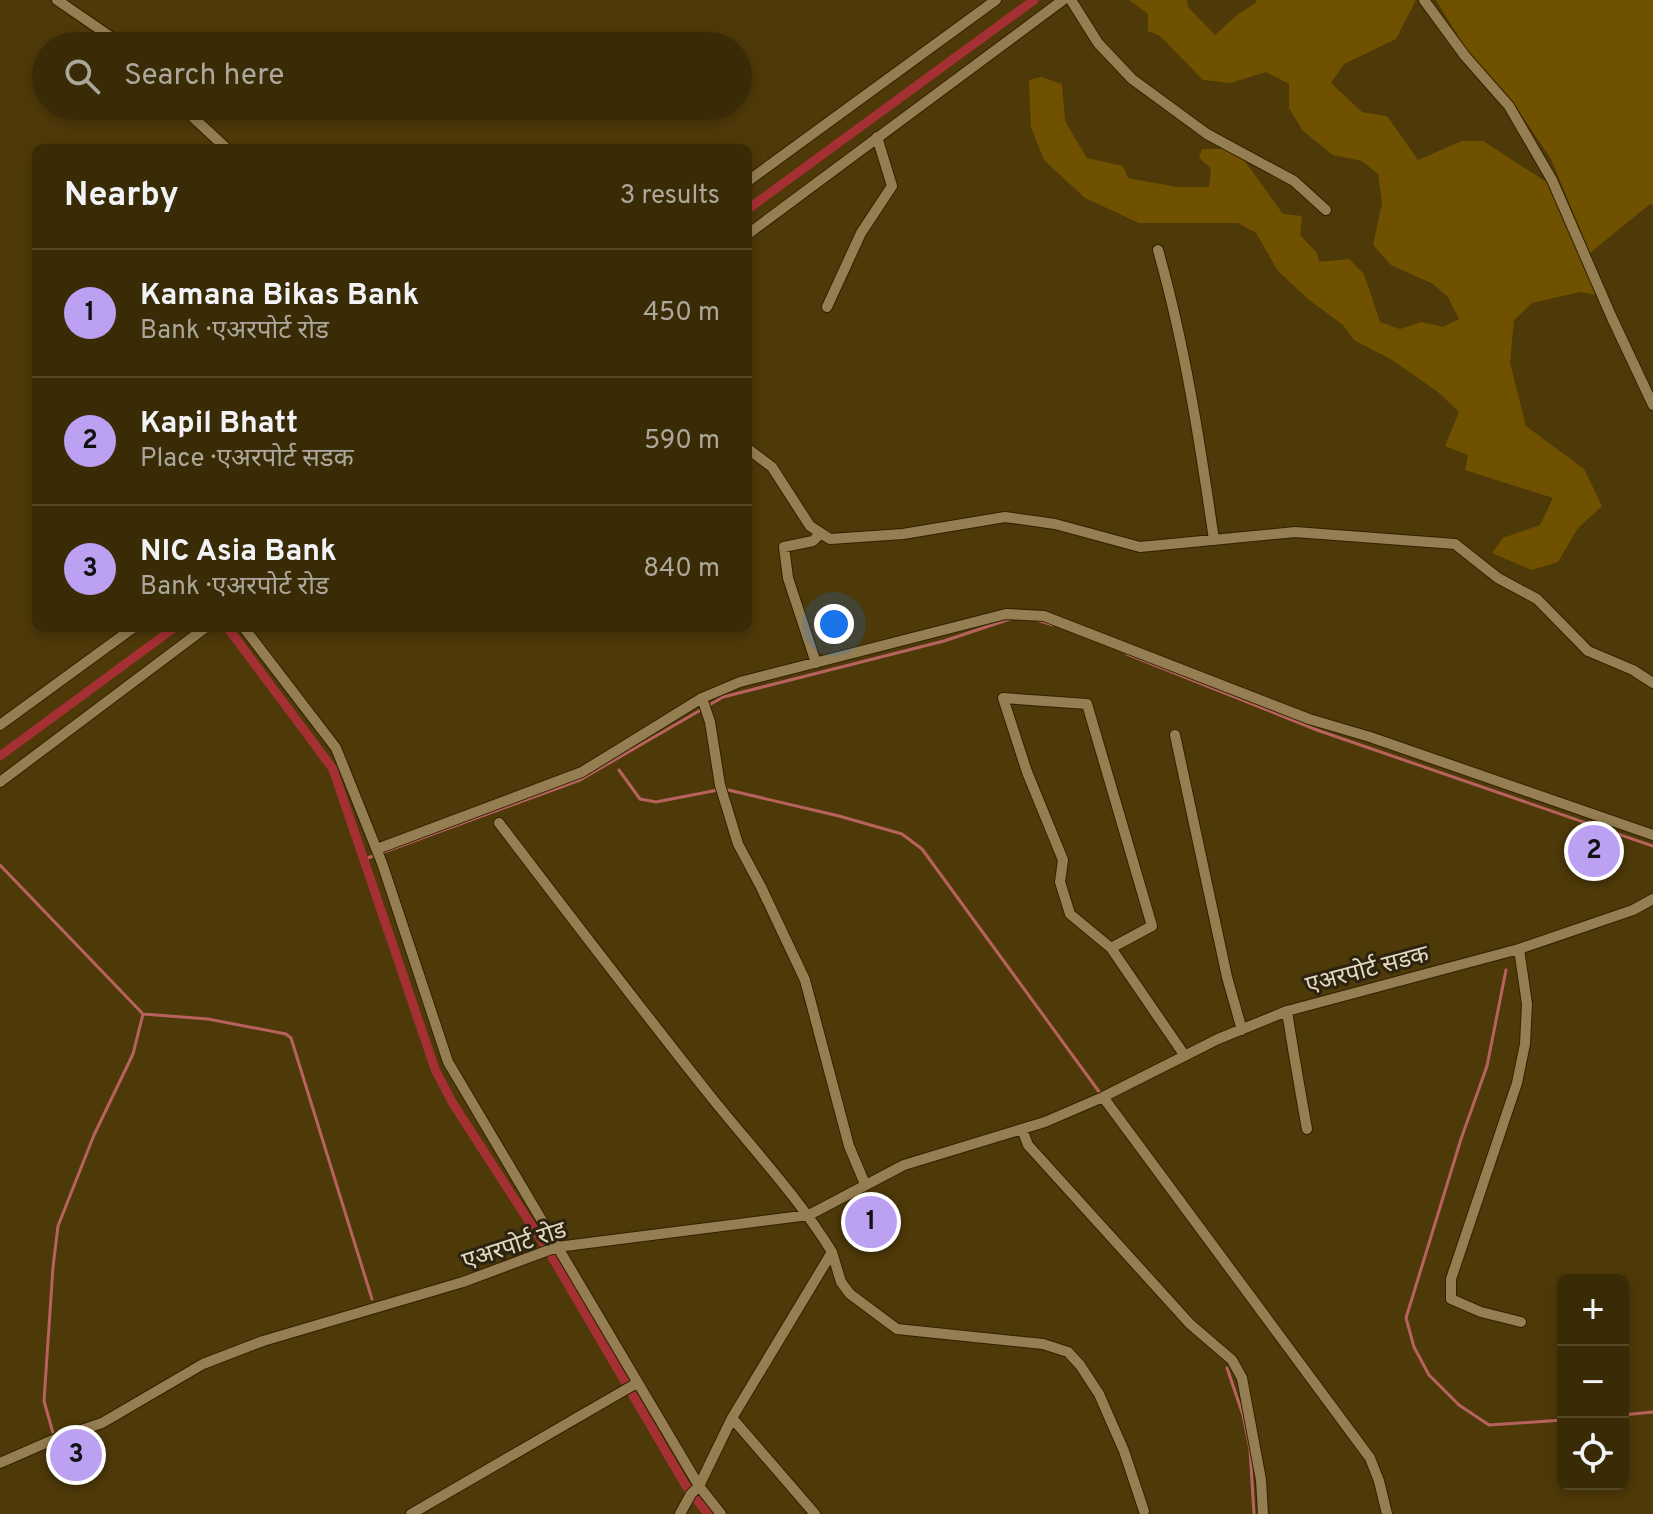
<!DOCTYPE html>
<meta charset="utf-8">
<style>
:root{--surface:#3a2b07;--page:#453715;--text:#f1f3f6;--muted:#aba79b;--line:#544728;--accent:#bca0f2}
body{margin:0;font-family:Overpass,"Noto Sans Devanagari",sans-serif;background:var(--page);color:var(--text)}
.controls{position:absolute;right:24px;bottom:24px;display:grid;overflow:hidden;border-radius:12px;box-shadow:0 4px 12px #0003}
.controls button{width:72px;height:72px;display:grid;place-items:center;padding:0;border:0;border-bottom:2px solid var(--line);background:var(--surface);color:var(--text);font:40px sans-serif}
.you{position:absolute;left:834px;top:624px;width:28px;height:28px;margin:-20px;border:6px solid #fff;border-radius:50%;background:#1a73e8;box-shadow:0 0 0 12px #1a73e833}
.badge{display:grid;place-items:center;width:52px;height:52px;border-radius:50%;background:var(--accent);color:#111;font-size:26px;font-weight:700}
.pin{position:absolute;translate:-50% -50%;border:4px solid #fff;box-shadow:0 2px 8px #0006}
.list{margin:0;padding:0;list-style:none}
h2{display:flex;justify-content:space-between;align-items:center;height:104px;margin:0;padding:0 32px;font-size:34px}
h2 small{font-size:26px;font-weight:400;color:var(--muted)}
.list li{display:grid;grid-template-columns:52px 1fr auto;gap:24px;align-items:center;box-sizing:border-box;height:128px;padding:0 32px;border-top:2px solid var(--line)}
.list b{display:block;font-size:30px;white-space:nowrap}
.list p{margin:0;font-size:26px;white-space:nowrap;color:var(--muted)}
.list em{font-size:26px;font-style:normal;color:var(--muted)}
.icon{flex:none;width:44px;height:44px;fill:none;stroke:currentColor;stroke-width:2;stroke-linecap:round;stroke-linejoin:round}
.map{position:relative;flex:none;width:1653px;height:1514px;overflow:hidden}
.search{position:absolute;background:var(--surface);box-shadow:0 4px 12px #0003;left:32px;top:32px;width:720px;height:88px;display:flex;align-items:center;gap:20px;box-sizing:border-box;padding:0 28px;border-radius:44px;color:var(--muted);font-size:30px}
.panel{position:absolute;background:var(--surface);box-shadow:0 4px 12px #0003;left:32px;top:144px;width:720px;height:488px;border-radius:12px}
.map>svg:first-child{display:block}
.green{fill:#6f5100}
.lines{fill:none;stroke-linecap:round;stroke-linejoin:round}
.stream{stroke:#b8625d;stroke-width:3}
.canal{stroke:#a53033;stroke-width:9}
.minor-casing{stroke:#302100;stroke-width:12}
.minor{stroke:#957e51;stroke-width:10}
.labels{text-anchor:middle;stroke-width:6;stroke-linejoin:round;paint-order:stroke}
.street-label{font-size:24px;fill:#e4d8c0;stroke:#2c2310}
</style>
<div class="map">
<svg width="1653" height="1514" viewBox="0 0 1653 1514">
<rect width="100%" height="100%" fill="#4e3909"/>
<!-- green -->
<path class="green" d="M1129,0H1187L1188,7L1215,35L1238,14L1256,3V0H1416L1396,39L1344,64L1331,83L1362,112L1387,116L1418,160L1462,141H1483L1551,185L1596,295L1580,292L1532,303L1514,320L1510,363L1526,426L1584,469L1602,506L1578,528L1558,562L1532,570L1492,553L1503,538L1540,525L1553,498L1465,470L1468,455L1445,446L1459,412L1438,392L1392,360L1354,340L1343,325L1308,299L1278,271L1256,233L1238,223H1139L1085,198L1044,160L1031,127L1029,80L1041,77L1062,84L1065,121L1087,158L1123,166L1128,178L1177,187H1209L1211,168L1199,158L1202,149H1236L1283,214L1302,216L1300,235L1317,253L1319,262L1349,259L1364,274L1380,322L1400,329L1421,322L1443,327L1459,319L1448,297L1433,284L1391,265L1373,245L1382,203L1378,174L1362,161L1333,155L1303,131L1289,108V84L1266,72L1231,83L1203,80L1160,36L1148,31V14Z
M1436,0H1653V206L1650,204L1590,253L1551,159L1514,104L1468,52Z"/>
<g class="lines">
<!-- stream -->
<path class="stream" d="M1037,620L1053,625
M1127,654L1317,730L1653,846
M619,770L640,799L656,802L718,790
M724,789L839,816L902,834L922,849L1100,1093
M365,859L580,780L723,697L944,641L1010,619
M0,865L143,1014L133,1054L94,1135L58,1226L53,1267L44,1401L53,1433
M1506,970L1487,1066L1461,1139L1406,1318L1414,1347L1429,1375L1459,1405L1489,1425L1563,1420
M143,1014L208,1019L286,1034L291,1038L372,1299
M1227,1368L1243,1415L1250,1449L1254,1514
M1623,1415L1653,1412"/>
<!-- canal -->
<path class="canal" d="M748,209L1034,0
M228,628L333,769L435,1069L452,1102L543,1243
M0,756L174,628
M552,1257L686,1486L708,1514"/>
<!-- minor casing -->
<g class="minor-casing">
<path id="minor" d="M57,0L124,46
M1071,0L1098,43L1132,79L1207,134L1294,181L1326,210
M1424,0L1465,56L1509,106L1552,180L1612,318L1653,405
M181,106L226,148
M748,181L996,0
M748,234L1063,0
M1158,250C1185,345 1200,443 1214,540
M827,307L861,233L892,186L877,137
M748,449L772,467L810,526L830,539L903,534L1005,517L1055,524L1140,547L1295,532L1455,544L1498,578L1537,599L1588,651L1633,670L1653,683
M244,628L336,748L382,863L448,1062L699,1486L721,1514
M816,663L788,578L784,547L813,541L821,533
M702,698L710,722L720,785L738,844L761,887L805,980L849,1146L865,1184
M0,725L133,628
M1175,735L1227,977L1242,1030
M0,782L205,628
M499,823C568,913 637,1004 708,1093C750,1146 797,1195 832,1252L732,1418L699,1486L691,1494L680,1514
M377,849L582,772L702,698L740,682L1006,614L1044,616L1309,719L1370,737L1653,835
M1111,948L1152,926L1087,704L1003,698L1027,772L1063,860L1060,882L1070,914L1111,948L1185,1056
M1519,949L1527,1004L1525,1044L1517,1083L1451,1279V1299L1481,1312L1521,1322
M1287,1011C1293,1051 1300,1090 1307,1129
M1103,1097L1370,1458L1379,1481L1387,1514
M1022,1129L1028,1145L1190,1324L1232,1360L1242,1378L1261,1480L1263,1514
M832,1252L841,1282L850,1294L897,1329L1043,1344L1068,1352L1080,1365L1099,1394L1124,1451L1144,1511
M732,1418L815,1514
M0,1463L55,1439L102,1423L203,1364L263,1341L463,1282L557,1247L809,1215L904,1165L1045,1122L1103,1097L1218,1039L1287,1011L1519,949L1633,910L1653,899
M411,1514L637,1383"/>
</g>
<!-- minor -->
<use href="#minor" class="minor"/>
</g>
<g class="labels">
<!-- street labels -->
<g class="street-label">
<text transform="translate(1367 969) rotate(-15)" y="8">एअरपोर्ट सडक</text>
<text transform="translate(514 1245) rotate(-18)" y="8">एअरपोर्ट रोड</text>
</g>
</g>
</svg>
<div class="controls">
<button>+</button>
<button>−</button>
<button><svg class="icon" aria-label="locate" viewBox="0 0 24 24"><circle cx="12" cy="12" r="6"/><path d="M12 2v4M12 18v4M2 12h4M18 12h4"/></svg></button>
</div>
<div class="you"></div>
<div class="pin badge" style="left:871px;top:1222px">1</div>
<div class="pin badge" style="left:1594px;top:851px">2</div>
<div class="pin badge" style="left:76px;top:1455px">3</div>
<div class="search"><svg class="icon" aria-label="search" viewBox="0 0 24 24"><circle cx="10" cy="10" r="6"/><path d="M15 15l6 6"/></svg>Search here</div>
<section class="panel">
<h2>Nearby<small>3 results</small></h2>
<ul class="list">
<li><span class="badge">1</span><div><b>Kamana Bikas Bank</b><p>Bank · एअरपोर्ट रोड</p></div><em>450 m</em></li>
<li><span class="badge">2</span><div><b>Kapil Bhatt</b><p>Place · एअरपोर्ट सडक</p></div><em>590 m</em></li>
<li><span class="badge">3</span><div><b>NIC Asia Bank</b><p>Bank · एअरपोर्ट रोड</p></div><em>840 m</em></li>
</ul>
</section>
</div>
